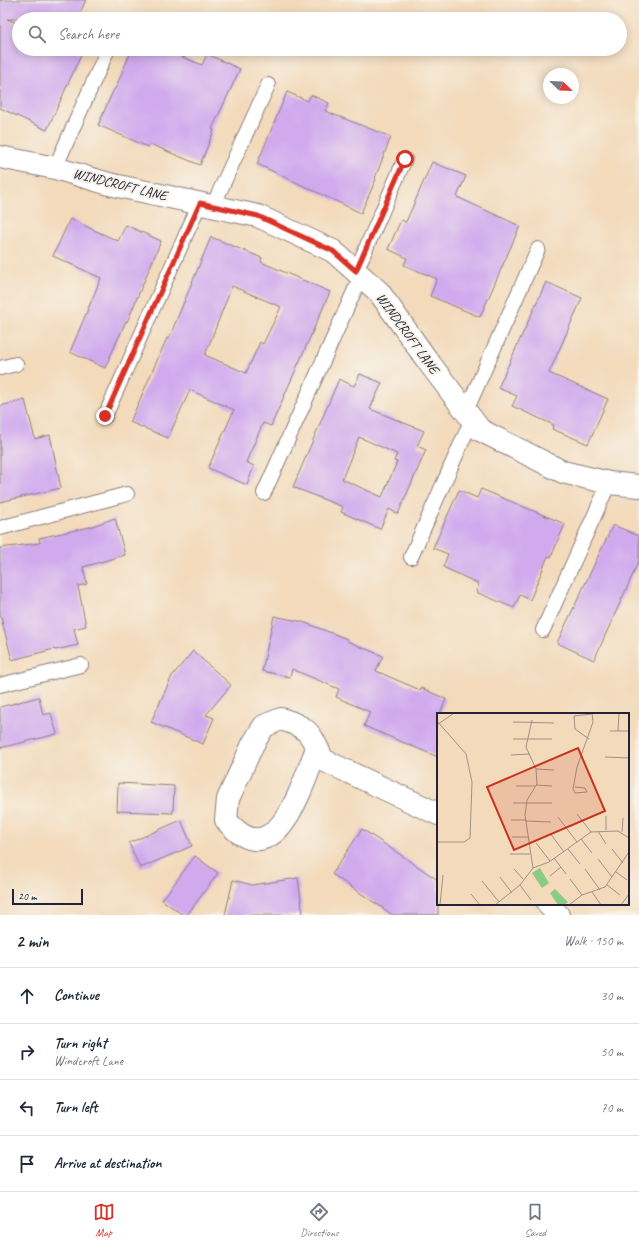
<!DOCTYPE html>
<meta charset="utf-8">
<style>
:root{--surface:#fff;--page:#f6f6f7;--text:#1f2937;--muted:#747a83;--line:#e0e1e3;--accent:#d93025}
body{margin:0;font-family:Caveat,sans-serif;background:var(--page);color:var(--text)}
.compass{position:absolute;left:543px;top:68px;width:36px;height:36px;border-radius:50%;background:var(--surface);box-shadow:0 2px 10px #0003;rotate:113deg}
.scale{position:absolute;left:12px;bottom:10px;width:71px;box-sizing:border-box;padding-left:4px;border:2px solid #22223b;border-top:0;font-size:11px;line-height:14px;white-space:nowrap;color:#22223b;-webkit-text-stroke:3px #f7f3e8;paint-order:stroke}
.stop{position:absolute;width:12px;height:12px;margin:-9px;border:3px solid #d93025;border-radius:50%;background:#fff}
.stop.end{background:#d93025;border-color:#fff;box-shadow:0 1px 4px #0008}
.list{margin:0;padding:0;list-style:none}
h2{display:flex;justify-content:space-between;align-items:center;height:52px;margin:0;padding:0 16px;font-size:17px}
h2 small{font-size:13px;font-weight:400;color:var(--muted)}
.list li{display:grid;grid-template-columns:26px 1fr auto;gap:12px;align-items:center;box-sizing:border-box;height:56px;padding:0 16px;border-top:1px solid var(--line)}
.list b{display:block;font-size:15px;white-space:nowrap}
.list p{margin:0;font-size:13px;white-space:nowrap;color:var(--muted)}
.list em{font-size:13px;font-style:normal;color:var(--muted)}
.icon{flex:none;width:22px;height:22px;fill:none;stroke:currentColor;stroke-width:2;stroke-linecap:round;stroke-linejoin:round}
.map{position:relative;flex:none;width:639px;height:915px;overflow:hidden}
.search{position:absolute;background:var(--surface);box-shadow:0 2px 10px #0003;left:12px;right:12px;top:12px;height:44px;display:flex;align-items:center;gap:10px;box-sizing:border-box;padding:0 14px;border-radius:22px;color:var(--muted);font-size:15px}
.sheet{height:276px;background:var(--surface)}
nav{display:flex;justify-content:space-around;align-items:center;box-sizing:border-box;height:56px;border-top:1px solid var(--line);background:var(--surface);font-size:11px;color:var(--muted)}
nav a{display:grid;justify-items:center;gap:2px}
nav .on{color:var(--accent)}
.map>svg:first-child{display:block}
.building{fill:#d1aaee;fill-rule:evenodd}
.lines{fill:none;stroke-linecap:round;stroke-linejoin:round}
.lane-casing{stroke:#8a7e7b;stroke-width:16}
.street-casing{stroke:#8a7e7b;stroke-width:24}
.lane{stroke:#fff;stroke-width:14}
.street{stroke:#fff;stroke-width:22}
.route{stroke:#d93025;stroke-width:5}
.labels{text-anchor:middle;stroke-width:4;stroke-linejoin:round;paint-order:stroke}
.street-label{font-size:14px;fill:#22223b;stroke:#f7f3e8}
.inset-road{fill:none;stroke:#9f9088;stroke-width:1}
.view{fill:#c8321e;fill-opacity:0.15;stroke:#c8321e;stroke-width:2}
.inset-edge{fill:none;stroke:#22223b;stroke-width:2}
</style>
<div class="map">
<svg width="639" height="915" viewBox="0 0 639 915">
<rect width="100%" height="100%" fill="#f7f3e8"/>
<filter id="ink" filterUnits="userSpaceOnUse"><feTurbulence type="fractalNoise" baseFrequency=".025" numOctaves="2"/><feDisplacementMap in="SourceGraphic" scale="8" xChannelSelector="R" yChannelSelector="G"/><feConvolveMatrix kernelMatrix="1 2 1 2 8 2 1 2 1" color-interpolation-filters="sRGB"/></filter>
<filter id="wash" filterUnits="userSpaceOnUse"><feTurbulence type="fractalNoise" baseFrequency=".012" numOctaves="4" result="noise"/><feDisplacementMap in="SourceGraphic" scale="16" xChannelSelector="R" yChannelSelector="G"/><feGaussianBlur stdDeviation="0.9" result="paint"/><feColorMatrix in="noise" values="0 0 0 0 0 0 0 0 0 0 0 0 0 0 0 0 0 1.4 0 .05"/><feComposite in="paint" operator="in"/></filter>
<g filter="url(#wash)">
<rect width="100%" height="100%" fill="#f3dabb"/>
<g id="blocks">
<!-- building -->
<path class="building" d="M0,0H86L77,19H7L19,24V49H73L82,53L47,130L0,108Z
M132,49H163L202,65L207,54L240,69L212,129L214,130L200,165L150,144L148,147L98,125L114,89H115Z
M287,92L308,101L311,95L329,103L325,111L391,137L375,178L376,179L361,213L257,164Z
M432,162L466,176L457,197L520,226L480,317L430,296L437,279L404,265L407,258L388,249L401,220L406,222Z
M70,219L118,241L126,225L161,241L127,322L126,321L105,368L70,352L101,278L53,256Z
M211,237L262,258L261,262L330,292L271,426L263,423L246,462L254,466L247,485L208,468L234,410L190,390L168,438L130,422L167,338H169ZM232,286L281,307L263,344L260,342L246,373L205,355Z
M546,282L582,298L549,373L608,399L588,444L552,429L554,425L512,406L517,396L498,388Z
M360,374L382,383L370,409L424,431L417,446L426,450L398,514L389,509L380,529L341,512L343,507L293,487L339,379L354,386ZM359,437L397,454L394,461L397,462L382,497L342,479Z
M25,400L35,439L50,435L61,488L0,502V406Z
M481,489L565,524L551,557L548,556L530,600L520,595L514,608L476,592L479,584L443,567L448,554L433,548L459,490L477,498Z
M115,518L125,555L83,567L87,584L78,586L86,626L74,629L78,645L55,650L54,649L12,660L0,614V548L40,543L39,538L90,527Z
M613,525L639,536V561L594,660L557,643Z
M274,616L303,622L347,639V641L383,656L376,671L420,690L421,688L446,699L440,714H438V757L364,726L370,712L336,697L339,689L292,669L290,677L262,671Z
M193,651L231,685L206,715L214,718L203,744L151,722L172,676Z
M39,697L43,715L51,713L57,734L0,748V707Z
M118,783L174,786L173,813L117,811Z
M181,820L192,846L140,868L129,843Z
M362,829L438,880V915H393L332,874Z
M195,856L218,873L187,915H183L162,900Z
M298,878L303,915H225L233,880L252,885Z"/>
</g>
</g>
<g filter="url(#ink)">
<use href="#blocks" fill-opacity="0" stroke="#8a7e7b" stroke-width="1"/>
<g class="lines">
<!-- lane casing -->
<g class="lane-casing">
<path id="lane" d="M55,168L108,49
M213,206L268,85
M356,271L405,159
M0,368L16,364
M466,411L538,249
M105,416L200,203
M264,493L361,276
M0,528L127,494
M411,557L472,419
M543,630L609,483
M0,685L81,665"/>
</g>
<!-- street casing -->
<g class="street-casing">
<path id="street" d="M0,157L55,168L109,184L258,216L333,251L379,292L427,360L480,430L563,472L609,483L639,486
M317,748C303,783 276,880 226,820L228,799L253,744L264,726L281,719C311,728 310,734 323,760L438,814
M548,904L558,915"/>
</g>
<!-- lane -->
<use href="#lane" class="lane"/>
<!-- street -->
<use href="#street" class="street"/>
</g>
</g>
<g class="lines" filter="url(#ink)">
<!-- route -->
<path class="route" d="M105,416L200,203L258,216L333,251L356,271L405,159"/>
</g>
<g class="labels">
<!-- street labels -->
<g class="street-label">
<text transform="translate(120 184) rotate(14)" y="5">WINDCROFT LANE</text>
<text transform="translate(408 333) rotate(54)" y="5">WINDCROFT LANE</text>
</g>
</g>
<!-- overview -->
<g transform="translate(437 713)">
<rect width="192" height="192" fill="#f3dabb"/>
<path d="M103,155L112,170L105,175L95,160ZM118,176L131,189L127,192H121L113,180Z" fill="#8acc84"/>
<path class="inset-road" d="M95,7L89,34L99,56L100,71L90,87L88,102L96,155M0,8L29,41L35,69L33,125L27,129H0M76,9L117,10M0,12L17,0M173,18H192M181,18L182,0M76,26H115M152,26L138,16L137,3L155,1M74,42L93,41M168,44L192,45M99,56L117,57M99,72L115,73M79,73H98M138,74L148,75L150,79L138,80L136,76L140,54L156,9L155,0M76,90H89M89,90H115M140,101L154,119M121,104L140,129M74,107H89M89,108L114,109M169,117V103M161,118L169,131M185,119L186,105M113,120L127,139M75,124H92M144,126L155,140M99,130L113,148M131,136L143,151M175,136L186,150M73,141H93M117,145L129,161M161,146L175,164M77,156L86,166M148,156L163,177M179,159L190,167M113,163L124,154M63,164L75,180M133,166L145,182M45,168L62,189M83,172L94,187M170,172L183,182M155,179L164,192M34,181L43,192M3,192L6,162M58,192L83,172L96,155L112,149L154,119L181,118L192,125M132,192L145,182L168,174L192,139M184,192L192,181"/>
<path class="view" d="M141,35L168,98L77,137L50,74Z"/>
<rect width="192" height="192" class="inset-edge"/>
</g>
</svg>
<svg class="compass" viewBox="-18 -18 36 36"><path d="M0-13l5 13h-10z" fill="#e53935"/><path d="M0 13l5-13h-10z" fill="#747a83"/></svg>
<div class="scale">20 m</div>
<div class="stop" style="left:405px;top:159px"></div>
<div class="stop end" style="left:105px;top:416px"></div>
<div class="search"><svg class="icon" aria-label="search" viewBox="0 0 24 24"><circle cx="10" cy="10" r="6"/><path d="M15 15l6 6"/></svg>Search here</div>
</div>
<section class="sheet">
<h2>2 min<small>Walk · 150 m</small></h2>
<ul class="list">
<li><svg class="icon" aria-label="ahead" viewBox="0 0 24 24"><path d="M12 20V5M6 11l6-6 6 6"/></svg><div><b>Continue</b></div><em>30 m</em></li>
<li><svg class="icon" aria-label="right" viewBox="0 0 24 24"><path d="M7 20v-9h11M14 6l5 5-5 5"/></svg><div><b>Turn right</b><p>Windcroft Lane</p></div><em>50 m</em></li>
<li><svg class="icon" aria-label="left" viewBox="0 0 24 24"><path d="M17 20v-9H6M10 6l-5 5 5 5"/></svg><div><b>Turn left</b></div><em>70 m</em></li>
<li><svg class="icon" aria-label="arrive" viewBox="0 0 24 24"><path d="M6 21V4h12l-3 4 3 4H6"/></svg><div><b>Arrive at destination</b></div></li>
</ul>
</section>
<nav>
<a class="on"><svg class="icon" aria-label="map" viewBox="0 0 24 24"><path d="M3 6l6-2 6 2 6-2v14l-6 2-6-2-6 2zM9 4v14M15 6v14"/></svg>Map</a>
<a><svg class="icon" aria-label="directions" viewBox="0 0 24 24"><path d="M12 3l9 9-9 9-9-9zM9 14v-3h6M13 9l2 2-2 2"/></svg>Directions</a>
<a><svg class="icon" aria-label="saved" viewBox="0 0 24 24"><path d="M7 4h10v16l-5-4-5 4z"/></svg>Saved</a>
</nav>
